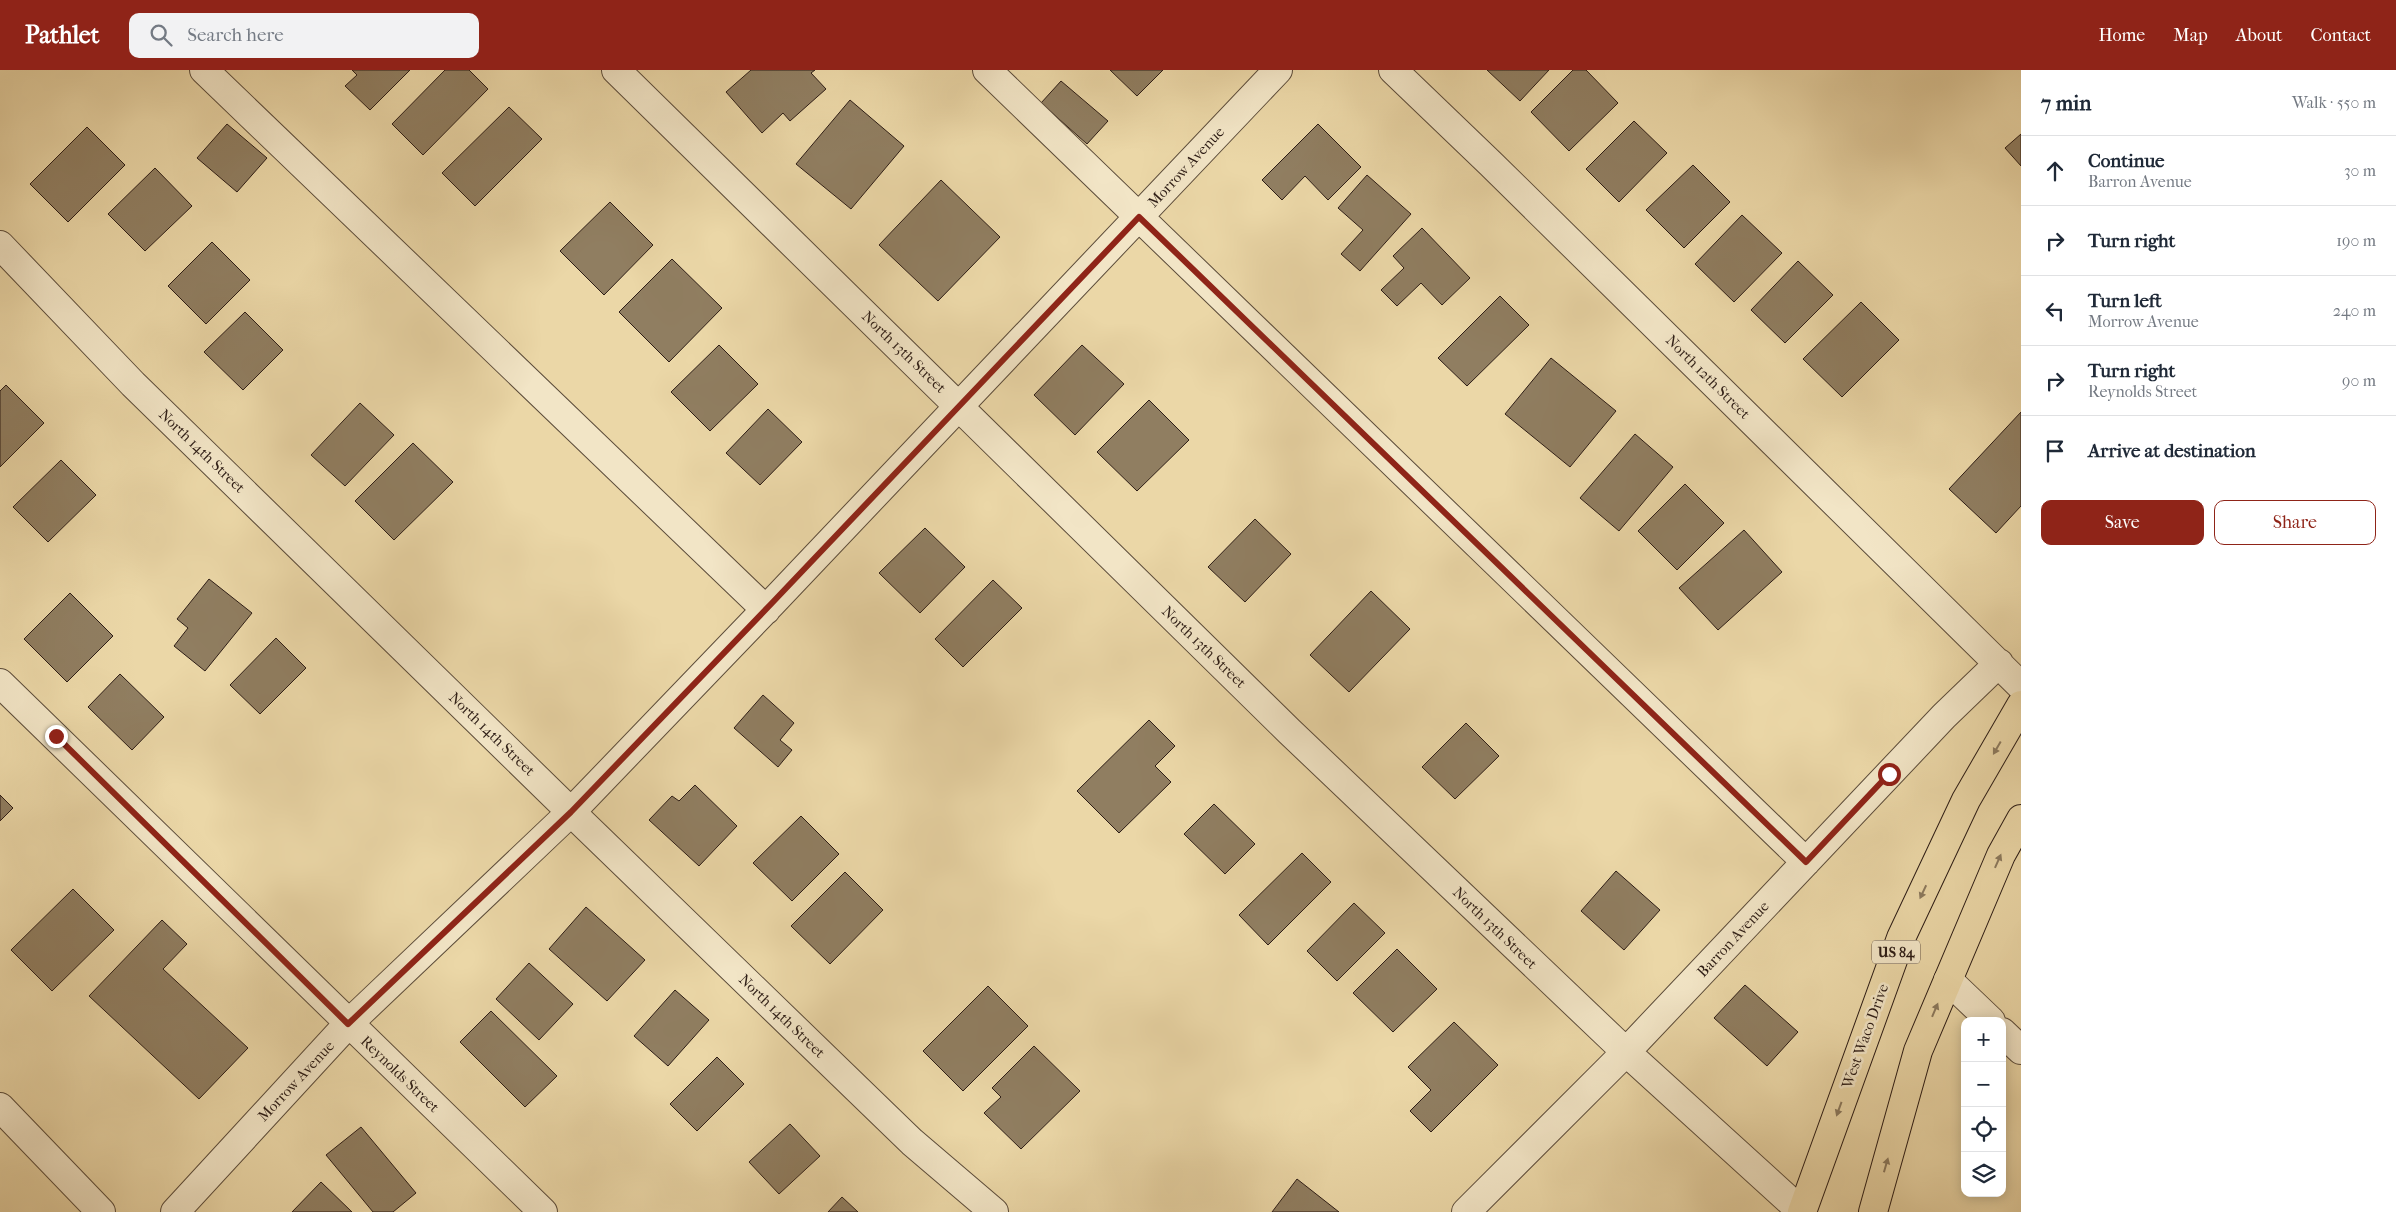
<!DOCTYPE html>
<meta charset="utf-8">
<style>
:root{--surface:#fff;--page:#f2f2f3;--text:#1f2937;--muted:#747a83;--line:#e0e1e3;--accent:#8f2418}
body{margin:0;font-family:"IM FELL French Canon",serif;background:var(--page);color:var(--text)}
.controls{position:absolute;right:15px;bottom:15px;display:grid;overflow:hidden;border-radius:10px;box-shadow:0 2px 12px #0003}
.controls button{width:45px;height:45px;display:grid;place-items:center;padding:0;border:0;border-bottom:1px solid var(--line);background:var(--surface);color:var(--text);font:25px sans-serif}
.stop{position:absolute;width:15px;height:15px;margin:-11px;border:4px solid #8f2418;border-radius:50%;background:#fff}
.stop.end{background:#8f2418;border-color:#fff;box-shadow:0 1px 5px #0008}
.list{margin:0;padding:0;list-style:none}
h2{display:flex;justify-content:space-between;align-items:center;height:65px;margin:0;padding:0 20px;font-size:21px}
h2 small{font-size:16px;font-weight:400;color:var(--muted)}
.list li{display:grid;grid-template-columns:32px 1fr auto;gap:15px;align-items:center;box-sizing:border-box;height:70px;padding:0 20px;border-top:1px solid var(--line)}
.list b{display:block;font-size:19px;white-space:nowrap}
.list p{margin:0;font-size:16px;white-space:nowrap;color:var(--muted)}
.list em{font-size:16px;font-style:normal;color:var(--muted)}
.actions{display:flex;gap:10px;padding:15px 20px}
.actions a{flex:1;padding:11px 0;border:1px solid var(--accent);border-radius:10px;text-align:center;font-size:18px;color:var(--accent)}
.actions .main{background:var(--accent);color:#fff}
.icon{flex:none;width:28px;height:28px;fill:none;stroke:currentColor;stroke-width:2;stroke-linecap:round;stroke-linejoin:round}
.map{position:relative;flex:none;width:2021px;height:1142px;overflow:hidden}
header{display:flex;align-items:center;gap:30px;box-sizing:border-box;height:70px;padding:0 25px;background:var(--accent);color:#fff}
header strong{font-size:24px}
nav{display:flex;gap:28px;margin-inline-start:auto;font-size:18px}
.search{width:350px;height:45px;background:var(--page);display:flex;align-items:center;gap:12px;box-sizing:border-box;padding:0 18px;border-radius:10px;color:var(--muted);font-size:19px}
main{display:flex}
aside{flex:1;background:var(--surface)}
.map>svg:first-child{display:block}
.building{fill:#907e61;stroke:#2d1d16}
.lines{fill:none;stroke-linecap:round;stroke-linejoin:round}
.minor-casing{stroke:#5c4c3a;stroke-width:30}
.major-casing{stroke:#2d1d16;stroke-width:30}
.minor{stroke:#f2e5c6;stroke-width:28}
.major{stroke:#ebd7a7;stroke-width:28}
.oneway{fill:#8c7a5e}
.route{stroke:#8f2418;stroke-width:6}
.labels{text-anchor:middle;stroke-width:5;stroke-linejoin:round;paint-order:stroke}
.shield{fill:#f2e5c6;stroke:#68594b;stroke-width:1}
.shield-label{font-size:14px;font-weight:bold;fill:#2d1d16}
.street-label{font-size:15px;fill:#2d1d16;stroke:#f2e5c6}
</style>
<header>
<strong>Pathlet</strong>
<div class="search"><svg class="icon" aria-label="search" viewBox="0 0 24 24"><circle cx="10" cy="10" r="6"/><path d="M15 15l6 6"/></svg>Search here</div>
<nav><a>Home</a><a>Map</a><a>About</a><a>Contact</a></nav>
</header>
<main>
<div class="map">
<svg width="2021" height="1142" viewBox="0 0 2021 1142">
<rect width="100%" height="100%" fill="#ebd7a7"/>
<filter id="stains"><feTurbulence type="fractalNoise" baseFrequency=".004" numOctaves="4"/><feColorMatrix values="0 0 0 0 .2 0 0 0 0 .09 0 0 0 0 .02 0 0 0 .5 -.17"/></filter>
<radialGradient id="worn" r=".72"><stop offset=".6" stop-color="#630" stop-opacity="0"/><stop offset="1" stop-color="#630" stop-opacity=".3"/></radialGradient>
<!-- building -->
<path class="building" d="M352,0H410L370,40L345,16L357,5Z
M445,0H469L488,19L423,85L392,54Z
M751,0H815L811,3L826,19L790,51L783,43L762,63L726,22Z
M1110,0H1163L1137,26Z
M1487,0H1549L1520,31Z
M1573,0H1586L1618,33L1569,81L1531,42Z
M1061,11L1108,51L1087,74L1041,33Z
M850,30L904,76L851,139L796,94Z
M509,37L542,69L475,136L442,103Z
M1634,51L1667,83L1619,132L1586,99Z
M227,54L267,88L237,122L197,88Z
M1318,54L1361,97L1328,130L1305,106L1282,130L1262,110Z
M87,57L125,95L68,152L30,114Z
M2021,64V96L2005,78Z
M1693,95L1730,132L1684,178L1646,140Z
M155,98L192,136L145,181L108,144Z
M1367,105L1411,144L1360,201L1341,184L1363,160L1338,138Z
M941,110L1000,167L938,231L879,175Z
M610,132L653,175L604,225L560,181Z
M1742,145L1782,183L1734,232L1695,194Z
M1422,158L1470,208L1442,235L1421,213L1397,236L1381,220L1404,198L1393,186Z
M212,172L250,210L206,254L168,216Z
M672,189L722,238L669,292L619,242Z
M1798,191L1833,225L1785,273L1751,240Z
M1500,226L1529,255L1467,316L1438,288Z
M1861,232L1899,270L1842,327L1803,289Z
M245,242L283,280L243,320L204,282Z
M719,275L758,314L710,361L671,322Z
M1082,275L1124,314L1075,365L1034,325Z
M1551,288L1616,341L1570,397L1505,344Z
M6,315L44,353L0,397V321Z
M1149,330L1189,370L1137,421L1097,382Z
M360,333L394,365L345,416L311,385Z
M768,339L802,372L760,415L726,383Z
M2021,342V436L1996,463L1949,419Z
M1635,364L1673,397L1619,461L1580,428Z
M413,373L453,412L394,470L355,431Z
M61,390L96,425L48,472L13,437Z
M1685,414L1724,453L1677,500L1638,461Z
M1255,449L1291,484L1245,532L1208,497Z
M925,458L965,497L920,543L879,503Z
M1744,460L1782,502L1718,560L1679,518Z
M209,509L252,543L205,601L174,576L188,558L177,549Z
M993,510L1022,538L963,597L935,569Z
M1371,521L1410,559L1349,622L1310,585Z
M70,523L113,566L67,612L24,569Z
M276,568L306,598L260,644L230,615Z
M120,604L164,647L132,680L88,637Z
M763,625L794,653L780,670L792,680L778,697L734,658Z
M1149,650L1175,676L1155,696L1171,712L1119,763L1077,721Z
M1466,653L1499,686L1455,729L1422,697Z
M695,715L737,756L699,796L649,750L672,726L679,731Z
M0,725L13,738L0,751Z
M1214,734L1255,774L1225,804L1184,764Z
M801,746L839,784L792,831L753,793Z
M1302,783L1331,812L1268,875L1239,845Z
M1616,801L1660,840L1624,880L1581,841Z
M845,802L883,840L830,894L791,856Z
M73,819L114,860L52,921L11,880Z
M1354,833L1385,863L1337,911L1307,881Z
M586,837L645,890L607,931L549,879Z
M162,850L187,874L163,899L248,978L199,1029L89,926Z
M1397,879L1437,919L1393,962L1353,923Z
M529,893L573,934L539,970L496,929Z
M1745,915L1798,962L1767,996L1714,948Z
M988,916L1028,956L963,1021L923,981Z
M675,920L709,950L668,996L634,966Z
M491,941L557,1006L525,1037L460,972Z
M1454,952L1498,995L1431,1062L1410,1041L1431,1020L1408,997Z
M1034,976L1080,1021L1021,1079L984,1043L1001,1027L992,1018Z
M717,987L744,1014L697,1061L670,1034Z
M790,1054L820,1086L779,1124L749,1092Z
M361,1057L416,1123L393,1142H373L326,1085Z
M1297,1109L1339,1142H1272Z
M321,1112L352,1142H292Z
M842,1127L858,1142H828Z"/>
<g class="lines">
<!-- minor casing -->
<g class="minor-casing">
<path id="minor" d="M204,0L766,540
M616,0L1289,661L1626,982L1802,1142
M987,0L1806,792
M1393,0L1491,94L2021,616
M0,175L133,314L571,742L912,1072L994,1142
M0,613L543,1142
M1948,910L1991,951
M2002,962L2021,980
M0,1037L101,1142
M175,1142L348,954L571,742L772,533L1278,0
M1466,1142L1626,982L1944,646L1999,593"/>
</g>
<!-- major casing -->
<g class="major-casing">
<path id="major" d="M1802,1142L1901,868L1966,730L2021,635
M1873,1142L1918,981L2001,785L2021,749"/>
</g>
<!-- minor -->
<use href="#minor" class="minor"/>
<!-- major -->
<use href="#major" class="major"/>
</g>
<!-- one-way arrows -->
<defs><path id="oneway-solid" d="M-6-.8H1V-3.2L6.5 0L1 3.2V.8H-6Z" transform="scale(1.25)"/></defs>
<g class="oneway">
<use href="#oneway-solid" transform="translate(1997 678) rotate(120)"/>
<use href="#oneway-solid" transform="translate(1998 791) rotate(-66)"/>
<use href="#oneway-solid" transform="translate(1923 822) rotate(115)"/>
<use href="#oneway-solid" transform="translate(1935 940) rotate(-67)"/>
<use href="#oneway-solid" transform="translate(1839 1039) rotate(110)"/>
<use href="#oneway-solid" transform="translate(1886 1095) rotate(-74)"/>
</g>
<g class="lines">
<!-- route -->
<path class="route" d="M56,666L348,954L571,742L772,533L1139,147L1806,792L1889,704"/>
</g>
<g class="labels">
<!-- shield labels -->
<rect class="shield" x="1872" y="870.5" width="48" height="23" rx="4"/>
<g class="shield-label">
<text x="1896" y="887">US 84</text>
</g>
<!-- street labels -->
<g class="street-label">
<text transform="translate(1186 97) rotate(-47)" y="5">Morrow Avenue</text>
<text transform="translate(904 282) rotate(44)" y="5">North 13th Street</text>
<text transform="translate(1708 307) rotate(45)" y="5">North 12th Street</text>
<text transform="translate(202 381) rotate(44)" y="5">North 14th Street</text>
<text transform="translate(1204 577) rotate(44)" y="5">North 13th Street</text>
<text transform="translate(492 664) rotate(44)" y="5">North 14th Street</text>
<text transform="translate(1495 858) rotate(44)" y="5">North 13th Street</text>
<text transform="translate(1733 869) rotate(-47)" y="5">Barron Avenue</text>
<text transform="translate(782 946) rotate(44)" y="5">North 14th Street</text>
<text transform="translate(1865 966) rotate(-70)" y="5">West Waco Drive</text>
<text transform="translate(400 1004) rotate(44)" y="5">Reynolds Street</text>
<text transform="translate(296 1011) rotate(-47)" y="5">Morrow Avenue</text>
</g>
</g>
<rect width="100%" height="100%" filter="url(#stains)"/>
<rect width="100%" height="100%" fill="url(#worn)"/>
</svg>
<div class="controls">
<button>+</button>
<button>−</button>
<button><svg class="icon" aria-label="locate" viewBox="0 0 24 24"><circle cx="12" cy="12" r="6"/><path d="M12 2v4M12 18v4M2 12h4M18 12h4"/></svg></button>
<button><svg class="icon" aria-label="layers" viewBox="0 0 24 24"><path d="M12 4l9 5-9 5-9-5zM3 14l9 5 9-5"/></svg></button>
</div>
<div class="stop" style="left:1889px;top:704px"></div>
<div class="stop end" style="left:56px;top:666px"></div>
</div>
<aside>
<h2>7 min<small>Walk · 550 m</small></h2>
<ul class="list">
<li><svg class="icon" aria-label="ahead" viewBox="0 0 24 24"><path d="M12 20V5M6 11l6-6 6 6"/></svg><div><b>Continue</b><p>Barron Avenue</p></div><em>30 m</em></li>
<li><svg class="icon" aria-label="right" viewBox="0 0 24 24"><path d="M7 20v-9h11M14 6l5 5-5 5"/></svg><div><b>Turn right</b></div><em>190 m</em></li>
<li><svg class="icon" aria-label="left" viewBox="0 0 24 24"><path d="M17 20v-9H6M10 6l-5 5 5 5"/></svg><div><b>Turn left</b><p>Morrow Avenue</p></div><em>240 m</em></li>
<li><svg class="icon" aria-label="right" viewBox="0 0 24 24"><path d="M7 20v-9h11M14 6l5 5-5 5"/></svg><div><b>Turn right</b><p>Reynolds Street</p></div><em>90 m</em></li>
<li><svg class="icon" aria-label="arrive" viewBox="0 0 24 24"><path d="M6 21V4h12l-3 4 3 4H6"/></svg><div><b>Arrive at destination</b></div></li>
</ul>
<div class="actions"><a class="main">Save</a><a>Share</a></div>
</aside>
</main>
